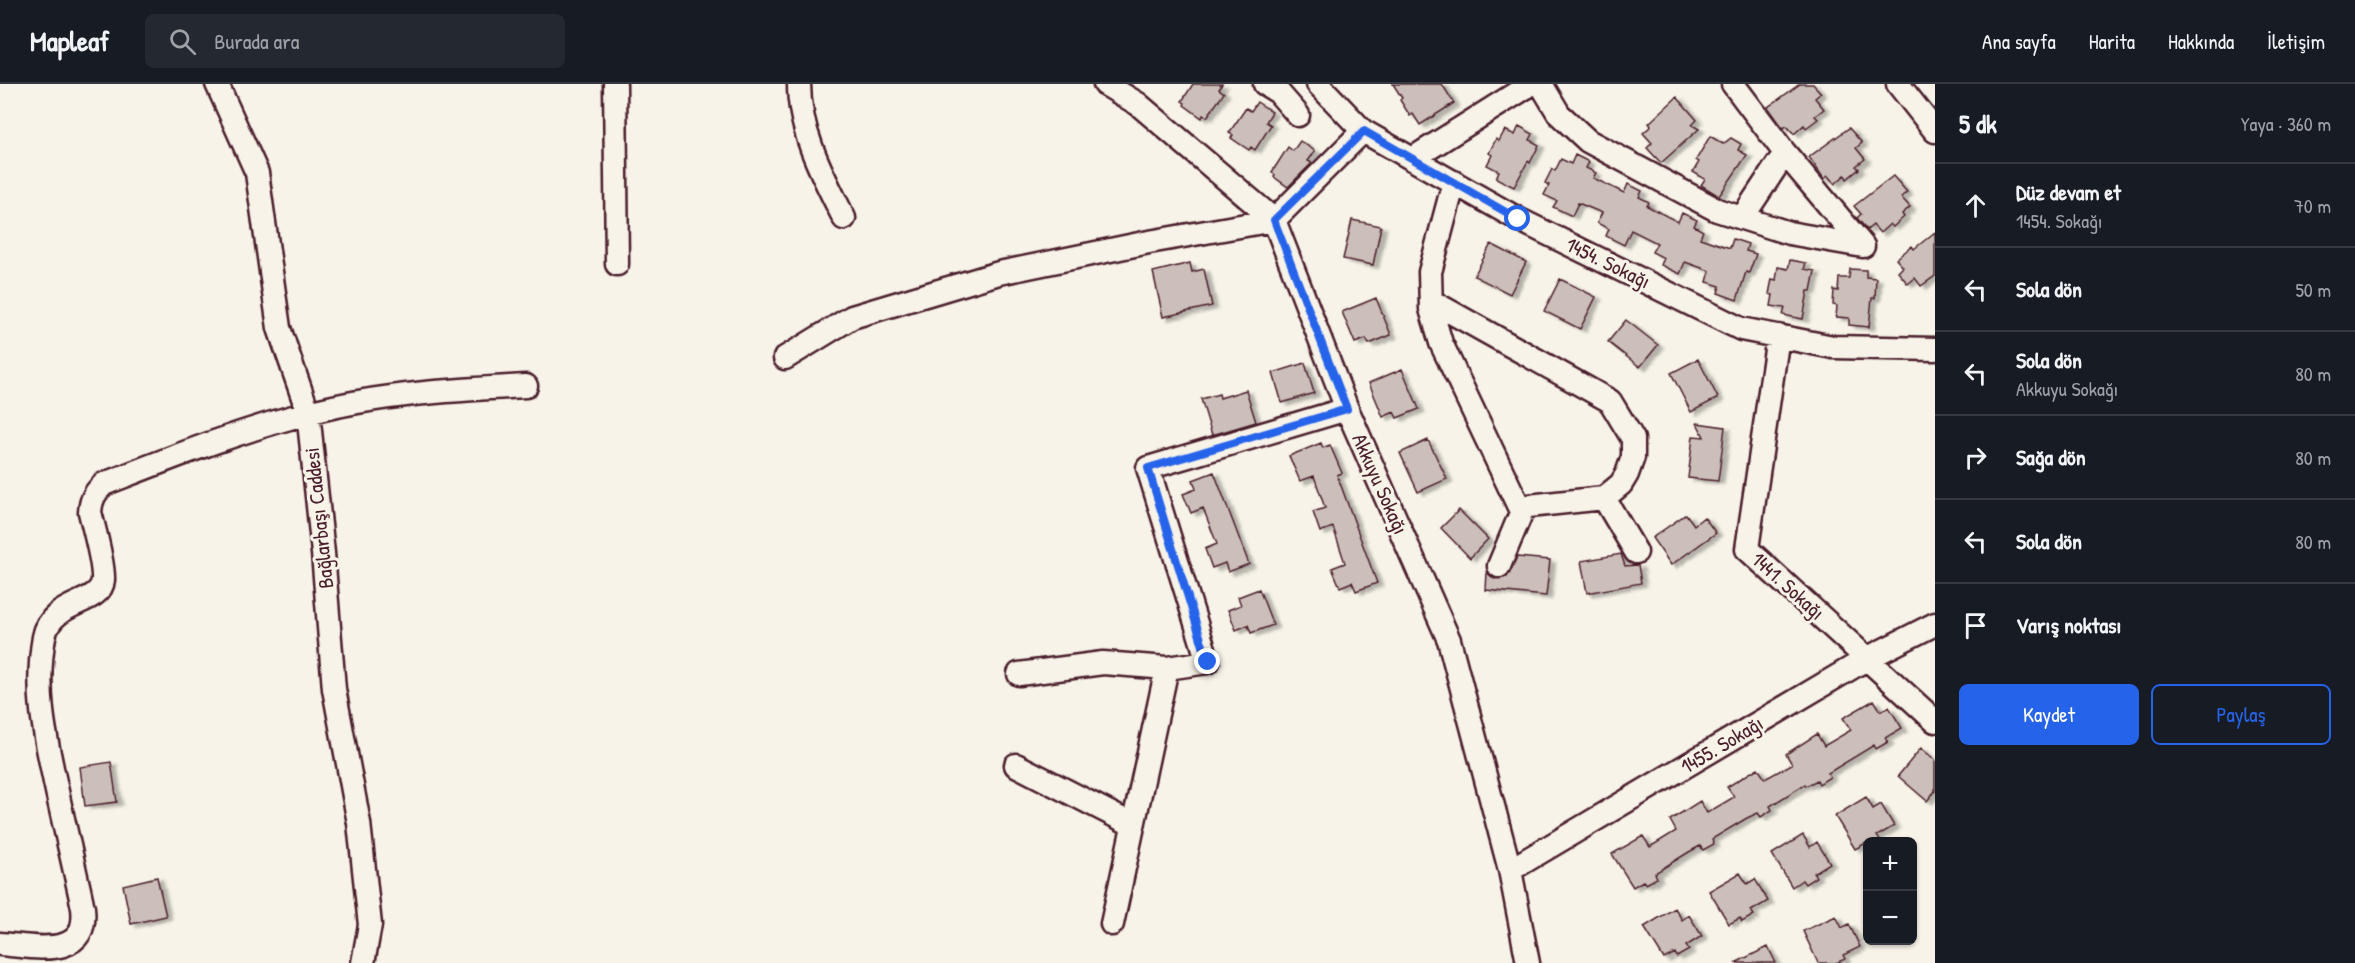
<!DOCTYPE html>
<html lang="tr">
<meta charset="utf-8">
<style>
:root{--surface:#171b24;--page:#242831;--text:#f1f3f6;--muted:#9ea1a6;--line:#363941;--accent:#2563eb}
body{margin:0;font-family:"Patrick Hand",sans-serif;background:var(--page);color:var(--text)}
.controls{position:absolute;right:18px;bottom:18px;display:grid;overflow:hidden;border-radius:9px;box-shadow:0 2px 4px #0004}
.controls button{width:54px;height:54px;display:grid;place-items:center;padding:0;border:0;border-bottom:2px solid var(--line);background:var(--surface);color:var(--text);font:30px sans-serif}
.stop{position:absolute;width:18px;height:18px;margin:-14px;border:4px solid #2563eb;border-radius:50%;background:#fff}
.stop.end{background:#2563eb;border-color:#fff;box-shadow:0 2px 6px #0008}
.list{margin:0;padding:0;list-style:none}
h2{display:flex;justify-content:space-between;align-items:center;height:78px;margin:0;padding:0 24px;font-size:26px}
h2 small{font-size:20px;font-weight:400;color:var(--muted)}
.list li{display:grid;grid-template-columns:39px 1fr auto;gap:18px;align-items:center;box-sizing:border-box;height:84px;padding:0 24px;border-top:2px solid var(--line)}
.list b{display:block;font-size:22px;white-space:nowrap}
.list p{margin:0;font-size:20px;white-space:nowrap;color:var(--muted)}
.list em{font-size:20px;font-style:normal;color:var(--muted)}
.actions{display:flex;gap:12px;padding:18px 24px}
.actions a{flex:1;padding:14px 0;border:2px solid var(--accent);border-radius:9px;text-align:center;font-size:21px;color:var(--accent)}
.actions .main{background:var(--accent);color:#fff}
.icon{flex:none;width:33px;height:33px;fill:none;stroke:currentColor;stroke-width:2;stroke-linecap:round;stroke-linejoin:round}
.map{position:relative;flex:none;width:1935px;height:879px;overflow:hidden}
header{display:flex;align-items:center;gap:36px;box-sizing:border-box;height:84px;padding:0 30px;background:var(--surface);border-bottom:2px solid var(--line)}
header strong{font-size:28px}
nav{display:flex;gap:33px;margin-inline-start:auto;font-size:21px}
.search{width:420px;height:54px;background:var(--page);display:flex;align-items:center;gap:15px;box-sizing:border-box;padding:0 21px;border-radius:9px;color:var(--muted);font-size:22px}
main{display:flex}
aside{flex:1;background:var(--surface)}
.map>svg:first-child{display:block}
.building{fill:#ccbfb9;stroke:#4a1f2b;stroke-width:1.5;filter:url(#shadow)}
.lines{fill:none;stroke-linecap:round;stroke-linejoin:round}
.minor-casing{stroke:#4a1f2b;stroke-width:27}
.minor{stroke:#f7f3e8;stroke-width:22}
.route{stroke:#2563eb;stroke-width:8}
.labels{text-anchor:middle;stroke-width:6;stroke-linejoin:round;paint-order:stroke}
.street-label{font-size:21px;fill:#4a1f2b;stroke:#f7f3e8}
</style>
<header>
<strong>Mapleaf</strong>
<div class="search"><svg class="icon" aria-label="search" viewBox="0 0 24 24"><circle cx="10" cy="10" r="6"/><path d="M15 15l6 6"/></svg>Burada ara</div>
<nav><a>Ana sayfa</a><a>Harita</a><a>Hakkında</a><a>İletişim</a></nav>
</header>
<main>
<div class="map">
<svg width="1935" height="879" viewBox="0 0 1935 879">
<defs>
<filter id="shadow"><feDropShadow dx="5.5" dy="3" stdDeviation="1.5" flood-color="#0004"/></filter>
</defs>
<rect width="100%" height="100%" fill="#f7f3e8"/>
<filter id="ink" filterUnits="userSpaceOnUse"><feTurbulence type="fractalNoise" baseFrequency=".0167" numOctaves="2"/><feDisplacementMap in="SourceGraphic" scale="12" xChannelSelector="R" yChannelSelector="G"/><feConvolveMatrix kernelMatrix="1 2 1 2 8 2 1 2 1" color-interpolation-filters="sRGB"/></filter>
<g filter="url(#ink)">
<!-- building -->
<path class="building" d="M1193,0H1222L1219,5L1224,9L1207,33L1203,31L1202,34L1184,21L1185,19L1182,17Z
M1393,0H1442L1454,19L1420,41L1413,30L1410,32L1400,16L1402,14Z
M1800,0H1813L1821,9L1815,14L1824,25L1815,32L1818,35L1806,44L1804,41L1794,50L1787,42L1783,44L1768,23Z
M1677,13L1697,36L1692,41L1699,45L1661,79L1647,64L1652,59L1643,49L1651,42L1649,39Z
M1257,18L1272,28L1266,38L1271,41L1255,66L1251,63L1249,66L1231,54L1233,51L1229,49L1246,24L1251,27Z
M1519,42L1533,50L1530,56L1539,61L1530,79L1528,77L1514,103L1496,94L1499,87L1487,81L1492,71L1489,69L1496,55L1499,57L1505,46L1515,51Z
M1849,44L1862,59L1856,64L1865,75L1856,82L1859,85L1847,95L1845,91L1835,100L1828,92L1824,95L1809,73Z
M1710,52L1723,60L1731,54L1741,60L1738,66L1747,71L1719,112L1701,101L1705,95L1693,88L1699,78L1696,76Z
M1300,57L1315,67L1308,77L1312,79L1288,103L1274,93L1275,91L1272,88L1288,63L1293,67Z
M1575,71L1589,78L1586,84L1596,89L1593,94L1624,109L1628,100L1642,107L1639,113L1649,118L1647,122L1678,138L1682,129L1697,136L1694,142L1703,147L1700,154L1730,164L1733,155L1748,160L1746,167L1756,170L1749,189L1746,188L1737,216L1718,209L1720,202L1707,198L1710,187L1685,178L1680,190L1661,181L1664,174L1652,168L1657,159L1631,146L1624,161L1606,152L1609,145L1597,139L1602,129L1578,119L1572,132L1553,123L1557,117L1544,111L1549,101L1545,99L1552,85L1555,87L1561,75L1571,80Z
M1893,92L1907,108L1901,113L1910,123L1902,130L1904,133L1893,143L1890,140L1880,149L1873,141L1867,146L1857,134L1861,130L1854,122Z
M1352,136L1381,142L1373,181L1343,175Z
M1935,148V192L1921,202L1915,194L1908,200L1898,188L1903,183L1896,175L1912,162L1914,165Z
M1491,160L1526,178L1510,210L1474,192Z
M1790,176L1806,179L1804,185L1815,187L1811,207H1808L1803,235L1783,231L1785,224L1771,222L1773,211L1769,210L1772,195L1776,196L1778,183L1788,185Z
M1190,179L1192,188L1204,185L1212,222L1163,233L1153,188Z
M1850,185L1866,186V193L1876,194L1875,214H1872L1869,243L1849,241V234L1836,233L1837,222L1833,221L1834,206L1838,207L1839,194H1849Z
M1560,195L1596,213L1580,245L1544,227Z
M1376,214L1391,251L1369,260L1366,255L1355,259L1342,228Z
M1626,236L1658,261L1640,283L1608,258Z
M1698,275L1718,314L1691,328L1671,289Z
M1305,279L1314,309L1282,319L1273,289Z
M1402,285L1419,325L1397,334L1394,328L1383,333L1369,299Z
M1246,306L1256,338L1212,351L1201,315L1219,310L1220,314Z
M1697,339L1725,343L1718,397L1688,394L1693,352L1704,353Z
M1428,356L1447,395L1418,408L1400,369Z
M1321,359L1323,364L1330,361L1342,389L1337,391L1377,499L1356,507L1352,498L1340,503L1332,484L1345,479L1333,443L1320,448L1313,428L1325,424L1314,392L1300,397L1289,372Z
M1214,388L1249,480L1228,488L1225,479L1212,484L1205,465L1217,460L1203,424L1191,429L1183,410L1196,405L1193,396Z
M1459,426L1488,455L1470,474L1441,444Z
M1686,430L1694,441L1704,433L1716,449L1671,481L1652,454Z
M1621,470L1625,482L1638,481L1641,499L1587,509L1581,477Z
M1517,473L1550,476L1546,512L1486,506L1487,488L1494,495L1507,493Z
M1259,505L1273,541L1251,549L1248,541L1236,546L1228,526L1241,521L1238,513Z
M1874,616L1881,627L1889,623L1902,644L1885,654L1888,658L1876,665L1874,661L1828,689L1830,693L1819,700L1817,696L1806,702L1805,700L1770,722L1772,726L1761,733L1758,729L1747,734L1712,755L1714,760L1703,766L1700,762L1689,768L1655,789L1657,794L1646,800L1643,797L1633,803L1612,770L1643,752L1650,763L1676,747L1670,736L1700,717L1707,729L1734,713L1727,703L1758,684L1765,695L1792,680L1786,670L1817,650L1824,662L1851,646L1843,634Z
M1921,664L1935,676V707L1927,717L1898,692Z
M111,678L117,718L85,722L80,683Z
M1866,713L1873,725L1881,720L1894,742L1877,752L1881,758H1868L1855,765L1835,732Z
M1803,751L1810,763L1817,758L1830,779L1814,789L1816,793L1805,800L1802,796L1792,803L1772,770Z
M1740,789L1747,800L1755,795L1768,817L1751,827L1754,831L1742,838L1740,834L1729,840L1709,807Z
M157,793L166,832L131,840L123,801Z
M1675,824L1682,836L1689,831L1702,852L1686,862L1689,866L1677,873L1675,869L1664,875L1644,843Z
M1836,832L1842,844L1849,840L1860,863L1843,871L1845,875L1836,879H1818L1803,847Z
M1768,863L1776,879H1735Z"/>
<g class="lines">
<!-- minor casing -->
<g class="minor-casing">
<path id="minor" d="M217,0L257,89L279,244L308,328L323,469L334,605L359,739L370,841L363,879
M615,0L617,180
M799,0C799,48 823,92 844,134
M1105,0L1138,20L1274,136L1347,325L1449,556L1510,786L1528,879
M1265,0L1278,8L1298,31
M1318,0L1363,47L1518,135L1741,245L1833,263L1935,265
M1541,0L1559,30L1588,57L1717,126L1789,149L1863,162
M1733,0L1785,69L1863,162
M1898,0L1935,47
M1412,75L1531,0
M1742,134L1785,69
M1431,217L1610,317L1633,355V373L1627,390L1621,400L1604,414L1519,423L1441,259L1431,225L1430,188L1454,98
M1778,252L1747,465L1935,637
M785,274L852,233L999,189L1149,158L1274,136L1363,47
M1604,414L1636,468
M1499,482L1524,422
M1019,590L1103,579L1167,584
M1016,681L1133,741
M1510,786L1868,574L1935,540
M1112,840L1167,584L1208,578L1148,384L1347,325
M0,860C33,862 89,877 83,824C75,786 66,749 58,712C46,656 34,610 44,553C51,515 101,522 103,496C104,479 94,445 90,428C91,415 95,408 104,400C171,374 238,347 308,329C379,310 452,306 526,302"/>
</g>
<!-- minor -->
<use href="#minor" class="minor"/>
</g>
</g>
<g class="lines" filter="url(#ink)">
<!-- route -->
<path class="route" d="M1208,578L1148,384L1347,325L1274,136L1364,47L1518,135"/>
</g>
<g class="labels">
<!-- street labels -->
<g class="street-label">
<text transform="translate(1608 179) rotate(26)" y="7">1454. Sokağı</text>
<text transform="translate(1380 400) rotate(66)" y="7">Akkuyu Sokağı</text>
<text transform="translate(319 434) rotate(-96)" y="7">Bağlarbaşı Caddesi</text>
<text transform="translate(1788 502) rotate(42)" y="7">1441. Sokağı</text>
<text transform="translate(1722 661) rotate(-31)" y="7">1455. Sokağı</text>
</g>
</g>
</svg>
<div class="controls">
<button>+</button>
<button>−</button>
</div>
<div class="stop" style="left:1518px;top:135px"></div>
<div class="stop end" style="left:1208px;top:578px"></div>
</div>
<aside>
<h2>5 dk<small>Yaya · 360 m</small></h2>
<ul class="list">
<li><svg class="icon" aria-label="ahead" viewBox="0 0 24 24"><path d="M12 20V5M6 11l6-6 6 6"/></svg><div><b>Düz devam et</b><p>1454. Sokağı</p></div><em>70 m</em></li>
<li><svg class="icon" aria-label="left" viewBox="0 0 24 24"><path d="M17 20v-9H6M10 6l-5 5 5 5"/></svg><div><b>Sola dön</b></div><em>50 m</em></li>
<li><svg class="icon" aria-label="left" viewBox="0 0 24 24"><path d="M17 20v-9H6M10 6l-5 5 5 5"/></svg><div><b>Sola dön</b><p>Akkuyu Sokağı</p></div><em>80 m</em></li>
<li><svg class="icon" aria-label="right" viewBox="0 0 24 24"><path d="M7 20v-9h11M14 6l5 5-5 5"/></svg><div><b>Sağa dön</b></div><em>80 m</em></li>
<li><svg class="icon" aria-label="left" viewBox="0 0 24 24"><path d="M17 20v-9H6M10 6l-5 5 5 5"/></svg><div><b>Sola dön</b></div><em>80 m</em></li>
<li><svg class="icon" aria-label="arrive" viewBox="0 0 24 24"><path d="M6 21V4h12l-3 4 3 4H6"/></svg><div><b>Varış noktası</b></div></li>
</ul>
<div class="actions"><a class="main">Kaydet</a><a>Paylaş</a></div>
</aside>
</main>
